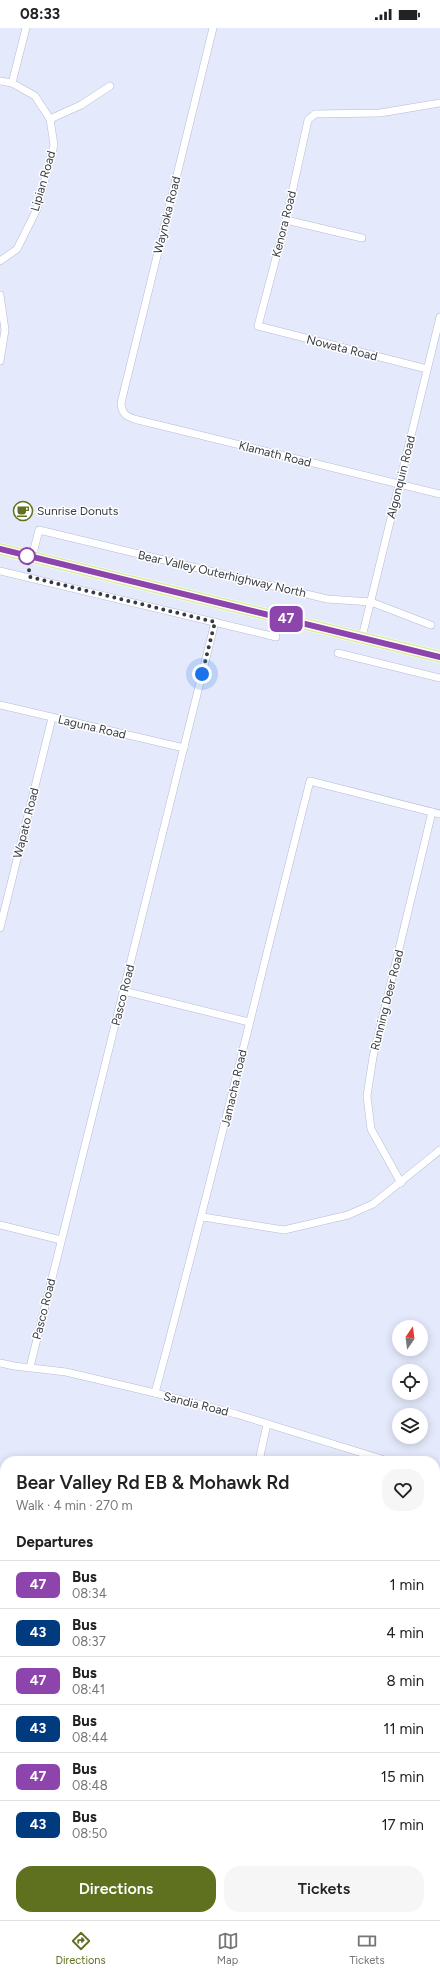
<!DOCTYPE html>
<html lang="en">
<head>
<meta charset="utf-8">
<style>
	:root { --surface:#fff; --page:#f6f6f6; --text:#222; --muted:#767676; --line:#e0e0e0; --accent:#5f711f }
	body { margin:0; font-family:Figtree,sans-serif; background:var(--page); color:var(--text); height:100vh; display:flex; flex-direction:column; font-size:15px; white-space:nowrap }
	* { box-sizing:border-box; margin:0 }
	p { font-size:13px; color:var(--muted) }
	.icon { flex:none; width:22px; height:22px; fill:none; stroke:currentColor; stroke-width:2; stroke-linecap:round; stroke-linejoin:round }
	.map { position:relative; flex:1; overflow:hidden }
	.sheet { position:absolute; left:0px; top:1428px; width:440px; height:464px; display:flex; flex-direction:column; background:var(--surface); border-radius:16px 16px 0 0; box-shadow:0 2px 10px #0003 }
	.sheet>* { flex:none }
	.badge { padding:0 8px; border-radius:6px; font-size:14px; line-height:26px }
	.needle { width:26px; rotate:14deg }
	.tools { position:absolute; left:392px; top:1292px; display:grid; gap:8px }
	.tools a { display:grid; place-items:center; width:36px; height:36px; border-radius:50%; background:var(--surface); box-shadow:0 2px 10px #0003; font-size:20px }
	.you { position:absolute; width:20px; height:20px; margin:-10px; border:3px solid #fff; border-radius:50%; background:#1a73e8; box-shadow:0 0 0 6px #1a73e833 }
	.map>.badge { position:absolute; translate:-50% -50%; box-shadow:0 0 0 2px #fff }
	h2 { padding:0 16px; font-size:15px; line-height:36px }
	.round { display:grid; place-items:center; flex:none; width:42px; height:42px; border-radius:16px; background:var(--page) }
	.summary { display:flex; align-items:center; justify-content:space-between; height:68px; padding:0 16px }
	h1 { font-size:19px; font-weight:600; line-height:30px }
	.button { display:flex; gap:8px; margin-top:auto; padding:8px 16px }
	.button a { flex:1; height:46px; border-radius:16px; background:var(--accent); color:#fff; font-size:16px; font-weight:600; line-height:46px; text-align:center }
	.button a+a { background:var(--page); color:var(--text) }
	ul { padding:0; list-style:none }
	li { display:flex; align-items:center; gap:12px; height:48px; padding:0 16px; border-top:1px solid var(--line) }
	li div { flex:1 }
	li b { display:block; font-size:15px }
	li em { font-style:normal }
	li .badge { min-width:44px; font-weight:700; text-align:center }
	.status { display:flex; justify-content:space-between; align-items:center; height:28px; padding:0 20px; background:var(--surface); direction:ltr }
	.status svg { height:11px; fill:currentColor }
	.menu { display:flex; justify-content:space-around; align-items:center; height:56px; border-top:1px solid var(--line); background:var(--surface); font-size:11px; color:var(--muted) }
	.menu a { display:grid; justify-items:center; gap:2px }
	.menu .active { color:var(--accent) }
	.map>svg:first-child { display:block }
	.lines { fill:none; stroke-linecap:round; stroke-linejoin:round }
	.minor-casing { stroke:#b6bcd3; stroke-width:8 }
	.primary-casing { stroke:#fff; stroke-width:13 }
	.minor { stroke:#fff; stroke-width:7 }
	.primary { stroke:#daed9e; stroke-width:12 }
	.line-casing { stroke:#fff; stroke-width:9 }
	.line { stroke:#8e44ad; stroke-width:6 }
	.walk { stroke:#393b44; stroke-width:4; stroke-dasharray:0 7.2 }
	.stop-dot { fill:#fff; stroke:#8e44ad; stroke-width:2 }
	.labels { text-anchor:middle; stroke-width:3; stroke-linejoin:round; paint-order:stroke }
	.street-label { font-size:12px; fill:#393b44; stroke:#fff }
	.poi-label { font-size:12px; fill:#393b44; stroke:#fff; text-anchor:start }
</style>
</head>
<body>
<div class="status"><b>08:33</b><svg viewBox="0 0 49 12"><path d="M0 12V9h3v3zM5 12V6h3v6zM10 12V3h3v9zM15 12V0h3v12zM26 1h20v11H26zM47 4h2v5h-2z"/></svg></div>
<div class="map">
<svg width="440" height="1892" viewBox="0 0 440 1892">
	<rect width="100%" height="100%" fill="#e4e9fc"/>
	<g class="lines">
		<!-- minor casing -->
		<g class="minor-casing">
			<g id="minor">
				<path d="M213 0 121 375C122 387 127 389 138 392L440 466"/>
				<polyline points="0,53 12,55 35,68 50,91 54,117 37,181 17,221 0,233"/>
				<polyline points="12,55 26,0"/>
				<polyline points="50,91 81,77 110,58"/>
				<polyline points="286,192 362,210"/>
				<polyline points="0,267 5,302 0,333"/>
				<polyline points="427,341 258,298 286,192 308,92 315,86 380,85 440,75"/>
				<polyline points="32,529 39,502 327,571 371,574 431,597"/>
				<polyline points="0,543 276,609"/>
				<polyline points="362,609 440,289"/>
				<polyline points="338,625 440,650"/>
				<polyline points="0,677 184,720"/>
				<polyline points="0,900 52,690"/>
				<polyline points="124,963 249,994"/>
				<polyline points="401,1155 371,1101 367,1068 373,1029 432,784"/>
				<polyline points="203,1189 284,1202 348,1187 373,1176 440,1122"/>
				<polyline points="0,1197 61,1212"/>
				<polyline points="0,1335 14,1338 66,1344 155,1365 236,1386 388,1433"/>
				<polyline points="30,1339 215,594"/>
				<path d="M155 1365C210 1162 258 957 310 753L440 786"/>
				<polyline points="259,1433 267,1396"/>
				<polyline points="435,1445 440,1446"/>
				<polyline points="435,1506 440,1507"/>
				<polyline points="435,1604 440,1605"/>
				<polyline points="435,1702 440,1704"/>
			</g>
		</g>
		<!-- primary casing -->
		<g class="primary-casing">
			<polyline id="primary" points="0,521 440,629"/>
		</g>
		<!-- minor -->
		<use href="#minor" class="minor"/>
		<!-- primary -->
		<use href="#primary" class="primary"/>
	</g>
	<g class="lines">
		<!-- line casing -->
		<g class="line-casing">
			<polyline id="line" points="0,521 440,629"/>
		</g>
		<!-- line -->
		<use href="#line" class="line"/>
		<!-- walk -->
		<polyline class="walk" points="27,528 30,549 215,594 202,646"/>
	</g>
	<!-- icons -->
	<defs>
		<g id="cafe-ring" transform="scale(1)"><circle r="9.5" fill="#fff" stroke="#5f711f" stroke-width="1.5"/><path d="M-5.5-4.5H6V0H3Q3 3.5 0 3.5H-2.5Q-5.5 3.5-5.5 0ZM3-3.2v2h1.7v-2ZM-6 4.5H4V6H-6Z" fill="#5f711f"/></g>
	</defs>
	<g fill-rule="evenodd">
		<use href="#cafe-ring" x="23" y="483"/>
	</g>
	<!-- markers -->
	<circle class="stop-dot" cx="27" cy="528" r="8"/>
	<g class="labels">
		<!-- street labels -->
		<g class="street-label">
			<text transform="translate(43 153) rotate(-74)" y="4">Lipian Road</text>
			<text transform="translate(167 187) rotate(-76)" y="4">Waynoka Road</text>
			<text transform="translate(284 196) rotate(-76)" y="4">Kenora Road</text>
			<text transform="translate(342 320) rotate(14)" y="4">Nowata Road</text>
			<text transform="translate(275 426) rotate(14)" y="4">Klamath Road</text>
			<text transform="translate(401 449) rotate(-76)" y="4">Algonquin Road</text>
			<text transform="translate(222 546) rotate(13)" y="4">Bear Valley Outerhighway North</text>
			<text transform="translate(92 699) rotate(13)" y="4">Laguna Road</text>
			<text transform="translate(26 795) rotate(-76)" y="4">Wapato Road</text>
			<text transform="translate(123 967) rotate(-76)" y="4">Pasco Road</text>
			<text transform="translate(387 972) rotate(-76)" y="4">Running Deer Road</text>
			<text transform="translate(234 1060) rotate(-77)" y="4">Jamacha Road</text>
			<text transform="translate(44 1281) rotate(-76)" y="4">Pasco Road</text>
			<text transform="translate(196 1376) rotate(14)" y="4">Sandia Road</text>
		</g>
		<!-- poi labels -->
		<g class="poi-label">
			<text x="37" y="487">Sunrise Donuts</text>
		</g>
	</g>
</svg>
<div class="tools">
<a><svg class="needle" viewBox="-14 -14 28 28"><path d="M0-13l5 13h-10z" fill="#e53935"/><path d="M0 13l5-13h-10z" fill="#767676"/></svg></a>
<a><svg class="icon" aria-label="locate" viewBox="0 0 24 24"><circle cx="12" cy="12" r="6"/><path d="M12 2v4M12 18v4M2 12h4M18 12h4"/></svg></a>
<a><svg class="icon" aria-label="layers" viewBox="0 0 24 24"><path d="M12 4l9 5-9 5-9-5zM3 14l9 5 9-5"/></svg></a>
</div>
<div class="you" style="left:202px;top:646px"></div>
<b class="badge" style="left:286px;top:591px;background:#8e44ad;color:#fff">47</b>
<section class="sheet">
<div class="summary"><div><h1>Bear Valley Rd EB &amp; Mohawk Rd</h1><p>Walk · 4 min · 270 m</p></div><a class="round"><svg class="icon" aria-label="heart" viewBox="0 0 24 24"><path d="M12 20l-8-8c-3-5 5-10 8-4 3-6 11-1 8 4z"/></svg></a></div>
<h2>Departures</h2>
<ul>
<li><span class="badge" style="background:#8e44ad;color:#fff">47</span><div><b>Bus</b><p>08:34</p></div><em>1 min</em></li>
<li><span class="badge" style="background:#003b80;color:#fff">43</span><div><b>Bus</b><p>08:37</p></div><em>4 min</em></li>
<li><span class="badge" style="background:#8e44ad;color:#fff">47</span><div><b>Bus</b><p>08:41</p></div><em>8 min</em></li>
<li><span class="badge" style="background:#003b80;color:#fff">43</span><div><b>Bus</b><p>08:44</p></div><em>11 min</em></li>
<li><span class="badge" style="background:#8e44ad;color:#fff">47</span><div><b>Bus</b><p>08:48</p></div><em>15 min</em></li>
<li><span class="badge" style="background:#003b80;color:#fff">43</span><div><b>Bus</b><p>08:50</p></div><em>17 min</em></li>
</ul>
<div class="button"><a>Directions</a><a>Tickets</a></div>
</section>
</div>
<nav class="menu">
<a class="active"><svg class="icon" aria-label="directions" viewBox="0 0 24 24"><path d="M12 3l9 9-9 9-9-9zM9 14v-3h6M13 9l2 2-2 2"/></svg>Directions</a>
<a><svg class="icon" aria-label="map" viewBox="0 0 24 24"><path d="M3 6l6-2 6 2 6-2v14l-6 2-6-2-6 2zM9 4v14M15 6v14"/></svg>Map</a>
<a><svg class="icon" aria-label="tickets" viewBox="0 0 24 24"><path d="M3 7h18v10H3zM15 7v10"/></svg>Tickets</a>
</nav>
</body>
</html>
